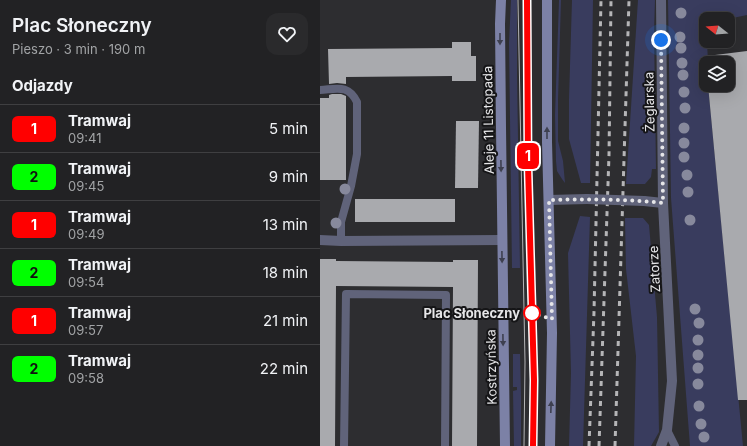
<!DOCTYPE html>
<html lang="pl">
<head>
<meta charset="utf-8">
<style>
	:root { --surface:#222224; --page:#2a2a2c; --text:#f1f3f6; --muted:#a2a4a6; --line:#3f3f41 }
	body { margin:0; font-family:Inter,sans-serif; background:var(--page); color:var(--text); height:100vh; display:flex; flex-direction:column; font-size:15px; white-space:nowrap }
	* { box-sizing:border-box; margin:0 }
	p { font-size:13px; color:var(--muted) }
	.icon { flex:none; width:22px; height:22px; fill:none; stroke:currentColor; stroke-width:2; stroke-linecap:round; stroke-linejoin:round }
	.map { position:relative; flex:1; overflow:hidden }
	.details { display:flex; flex-direction:column; background:var(--surface); width:320px }
	.details>* { flex:none }
	.badge { padding:0 8px; border-radius:6px; font-size:14px; line-height:26px }
	.needle { width:26px; rotate:287deg }
	.fabs { position:absolute; left:379px; top:12px; display:grid; gap:8px }
	.fabs a { display:grid; place-items:center; width:36px; height:36px; border-radius:8px; background:var(--surface); box-shadow:0 4px 16px #0002,0 0 0 1px var(--line); font-size:20px }
	.you { position:absolute; width:20px; height:20px; margin:-10px; border:3px solid #fff; border-radius:50%; background:#1a73e8; box-shadow:0 0 0 6px #1a73e833 }
	.map>.badge { position:absolute; translate:-50% -50%; box-shadow:0 0 0 2px #fff }
	h2 { padding:0 12px; font-size:15px; line-height:36px }
	.round { display:grid; place-items:center; flex:none; width:42px; height:42px; border-radius:12px; background:var(--page) }
	.summary { display:flex; align-items:center; justify-content:space-between; height:68px; padding:0 12px }
	h1 { font-size:19px; font-weight:600; line-height:30px }
	ul { padding:0; list-style:none }
	li { display:flex; align-items:center; gap:12px; height:48px; padding:0 12px; border-top:1px solid var(--line) }
	li div { flex:1 }
	li b { display:block; font-size:15px }
	li em { font-style:normal }
	li .badge { min-width:44px; font-weight:700; text-align:center }
	main { display:flex; flex:1; min-height:0 }
	.map>svg:first-child { display:block }
	.green { fill:#393c5e }
	.building { fill:#a9aaae }
	.lines { fill:none; stroke-linecap:round; stroke-linejoin:round }
	.lane { stroke:#60637a; stroke-width:8 }
	.street { stroke:#60637a; stroke-width:10 }
	.secondary { stroke:#7c81a6; stroke-width:10 }
	.tram { stroke:#b5b5b7; stroke-width:1 }
	.rail { stroke:#b5b5b7; stroke-width:3; stroke-dasharray:5 5; stroke-linecap:butt }
	.street-bridge { stroke:#60637a; stroke-width:10 }
	.tree { fill:#87899c }
	.oneway { fill:#3e4050 }
	.line-casing { stroke:#fff; stroke-width:9 }
	.line { stroke:#f00; stroke-width:6 }
	.walk { stroke:#e6e6e8; stroke-width:4; stroke-dasharray:0 7.2 }
	.stop-dot { fill:#fff; stroke:#f00; stroke-width:2 }
	.labels { text-anchor:middle; stroke-width:4; stroke-linejoin:round; paint-order:stroke }
	.street-label { font-size:13px; fill:#e6e6e8; stroke:#151517 }
	.stop-label { font-size:13px; font-weight:bold; fill:#e6e6e8; stroke:#151517; text-anchor:end }
</style>
</head>
<body>
<main>
<section class="details">
<div class="summary"><div><h1>Plac Słoneczny</h1><p>Pieszo · 3 min · 190 m</p></div><a class="round"><svg class="icon" aria-label="heart" viewBox="0 0 24 24"><path d="M12 20l-8-8c-3-5 5-10 8-4 3-6 11-1 8 4z"/></svg></a></div>
<h2>Odjazdy</h2>
<ul>
<li><span class="badge" style="background:#f00;color:#fff">1</span><div><b>Tramwaj</b><p>09:41</p></div><em>5 min</em></li>
<li><span class="badge" style="background:#0f0;color:#111">2</span><div><b>Tramwaj</b><p>09:45</p></div><em>9 min</em></li>
<li><span class="badge" style="background:#f00;color:#fff">1</span><div><b>Tramwaj</b><p>09:49</p></div><em>13 min</em></li>
<li><span class="badge" style="background:#0f0;color:#111">2</span><div><b>Tramwaj</b><p>09:54</p></div><em>18 min</em></li>
<li><span class="badge" style="background:#f00;color:#fff">1</span><div><b>Tramwaj</b><p>09:57</p></div><em>21 min</em></li>
<li><span class="badge" style="background:#0f0;color:#111">2</span><div><b>Tramwaj</b><p>09:58</p></div><em>22 min</em></li>
</ul>
</section>
<div class="map">
<svg width="427" height="446" viewBox="0 0 427 446">
	<rect width="100%" height="100%" fill="#2d2d30"/>
	<!-- green -->
	<g class="green">
		<polygon points="191,0 197,0 197,74 200,268 192,268 189,43"/>
		<polygon points="239,0 241,0 238,100 238,141 243,161 245,183 242,179 237,171 236,161 235,115"/>
		<polygon points="252,0 273,0 270,183 261,183 249,139 249,99"/>
		<polygon points="318,0 335,0 334,31 336,169 332,169 331,177 325,184 306,184"/>
		<polygon points="348,0 427,0 427,15 408,19 386,19 386,41 387,41 388,63 386,63 386,85 388,85 423,446 370,446 351,198"/>
		<polygon points="260,216 270,217 263,446 249,446 251,373 248,253"/>
		<polygon points="305,218 323,218 329,225 337,317 339,432 331,446 314,446 316,356 306,269"/>
		<polygon points="193,354 201,354 200,354 201,396 201,446 194,446 193,391 197,390 197,387 193,387"/>
	</g>
	<!-- building -->
	<g class="building">
		<polygon points="132,42 151,42 151,56 156,56 156,81 132,81 132,76 26,77 26,84 17,83 9,84 8,49 132,48"/>
		<polygon points="427,51 427,400 418,400 388,85 408,85 408,63 388,63 387,56"/>
		<polygon points="12,94 21,94 26,96 26,180 0,180 0,98 9,98 9,95"/>
		<polygon points="136,121 159,121 158,188 135,188"/>
		<rect x="35" y="199" width="100" height="23"/>
		<polygon points="0,259 16,259 16,261 133,262 133,260 158,260 157,446 132,446 133,287 16,286 15,446 0,446"/>
	</g>
	<g class="lines">
		<!-- lane -->
		<g class="lane">
			<path d="M0 90C17 89 28 84 37 102V154L31 186 21 222V241"/>
			<polyline points="347,430 355,446"/>
			<polyline points="24,446 26,294 126,295 125,446"/>
		</g>
		<!-- street -->
		<g class="street">
			<polyline points="229,200 267,199"/>
			<polyline points="324,201 343,203"/>
			<polyline points="0,240 21,241 182,240"/>
			<polyline points="341,446 347,430 352,381 343,203 341,0"/>
		</g>
		<!-- secondary -->
		<g class="secondary">
			<polyline points="181,0 180,24 181,127 185,446"/>
			<polyline points="227,0 227,142 232,333 230,446"/>
		</g>
		<!-- tram -->
		<g class="tram">
			<polyline points="198,0 205,362 204,446"/>
			<polyline points="207,0 209,165 213,354 213,446"/>
		</g>
		<!-- rail -->
		<g class="rail">
			<polyline points="269,446 274,312 281,0"/>
			<polyline points="279,446 289,155 291,0"/>
			<polyline points="295,446 309,0"/>
		</g>
		<!-- street-bridge -->
		<polyline class="street-bridge" points="267,199 324,201"/>
	</g>
	<!-- trees -->
	<g class="tree">
		<circle cx="361" cy="13" r="5.5"/>
		<circle cx="360" cy="37" r="5.5"/>
		<circle cx="361" cy="48" r="5.5"/>
		<circle cx="362" cy="63" r="5.5"/>
		<circle cx="363" cy="75" r="5.5"/>
		<circle cx="364" cy="92" r="5.5"/>
		<circle cx="365" cy="108" r="5.5"/>
		<circle cx="364" cy="128" r="5.5"/>
		<circle cx="364" cy="143" r="5.5"/>
		<circle cx="364" cy="157" r="5.5"/>
		<circle cx="367" cy="175" r="5.5"/>
		<circle cx="25" cy="189" r="5.5"/>
		<circle cx="368" cy="192" r="5.5"/>
		<circle cx="370" cy="220" r="5.5"/>
		<circle cx="16" cy="223" r="5.5"/>
		<circle cx="375" cy="309" r="5.5"/>
		<circle cx="379" cy="323" r="5.5"/>
		<circle cx="378" cy="340" r="5.5"/>
		<circle cx="378" cy="355" r="5.5"/>
		<circle cx="378" cy="368" r="5.5"/>
		<circle cx="378" cy="384" r="5.5"/>
		<circle cx="379" cy="406" r="5.5"/>
		<circle cx="381" cy="424" r="5.5"/>
		<circle cx="384" cy="437" r="5.5"/>
	</g>
	<!-- one-way arrows -->
	<defs><path id="oneway-solid" d="M-6-.8H1V-3.2L6.5 0L1 3.2V.8H-6Z"/></defs>
	<g class="oneway">
		<use href="#oneway-solid" transform="translate(180 39) rotate(90)"/>
		<use href="#oneway-solid" transform="translate(227 133) rotate(-90)"/>
		<use href="#oneway-solid" transform="translate(181 166) rotate(89)"/>
		<use href="#oneway-solid" transform="translate(182 257) rotate(89)"/>
		<use href="#oneway-solid" transform="translate(183 340) rotate(89)"/>
		<use href="#oneway-solid" transform="translate(231 407) rotate(-88)"/>
	</g>
	<g class="lines">
		<!-- line casing -->
		<g class="line-casing">
			<polyline id="line" points="207,0 208,165 214,380 213,446"/>
		</g>
		<!-- line -->
		<use href="#line" class="line"/>
		<!-- walk -->
		<path class="walk" d="M212 313 232 319 229 200C267 199 305 199 343 203L341 40"/>
	</g>
	<!-- markers -->
	<circle class="stop-dot" cx="212" cy="313" r="8"/>
	<g class="labels">
		<!-- street labels -->
		<g class="street-label">
			<text transform="translate(329 102) rotate(-91)" y="5">Żeglarska</text>
			<text transform="translate(168 120) rotate(-91)" y="5">Aleje 11 Listopada</text>
			<text transform="translate(334 269) rotate(-93)" y="5">Zatorze</text>
			<text transform="translate(171 367) rotate(-91)" y="5">Kostrzyńska</text>
		</g>
		<!-- stop labels -->
		<g class="stop-label">
			<text x="200" y="318">Plac Słoneczny</text>
		</g>
	</g>
</svg>
<div class="fabs">
<a><svg class="needle" viewBox="-14 -14 28 28"><path d="M0-13l5 13h-10z" fill="#e53935"/><path d="M0 13l5-13h-10z" fill="#a2a4a6"/></svg></a>
<a><svg class="icon" aria-label="layers" viewBox="0 0 24 24"><path d="M12 4l9 5-9 5-9-5zM3 14l9 5 9-5"/></svg></a>
</div>
<div class="you" style="left:341px;top:40px"></div>
<b class="badge" style="left:208px;top:156px;background:#f00;color:#fff">1</b>
</div>
</main>
</body>
</html>
